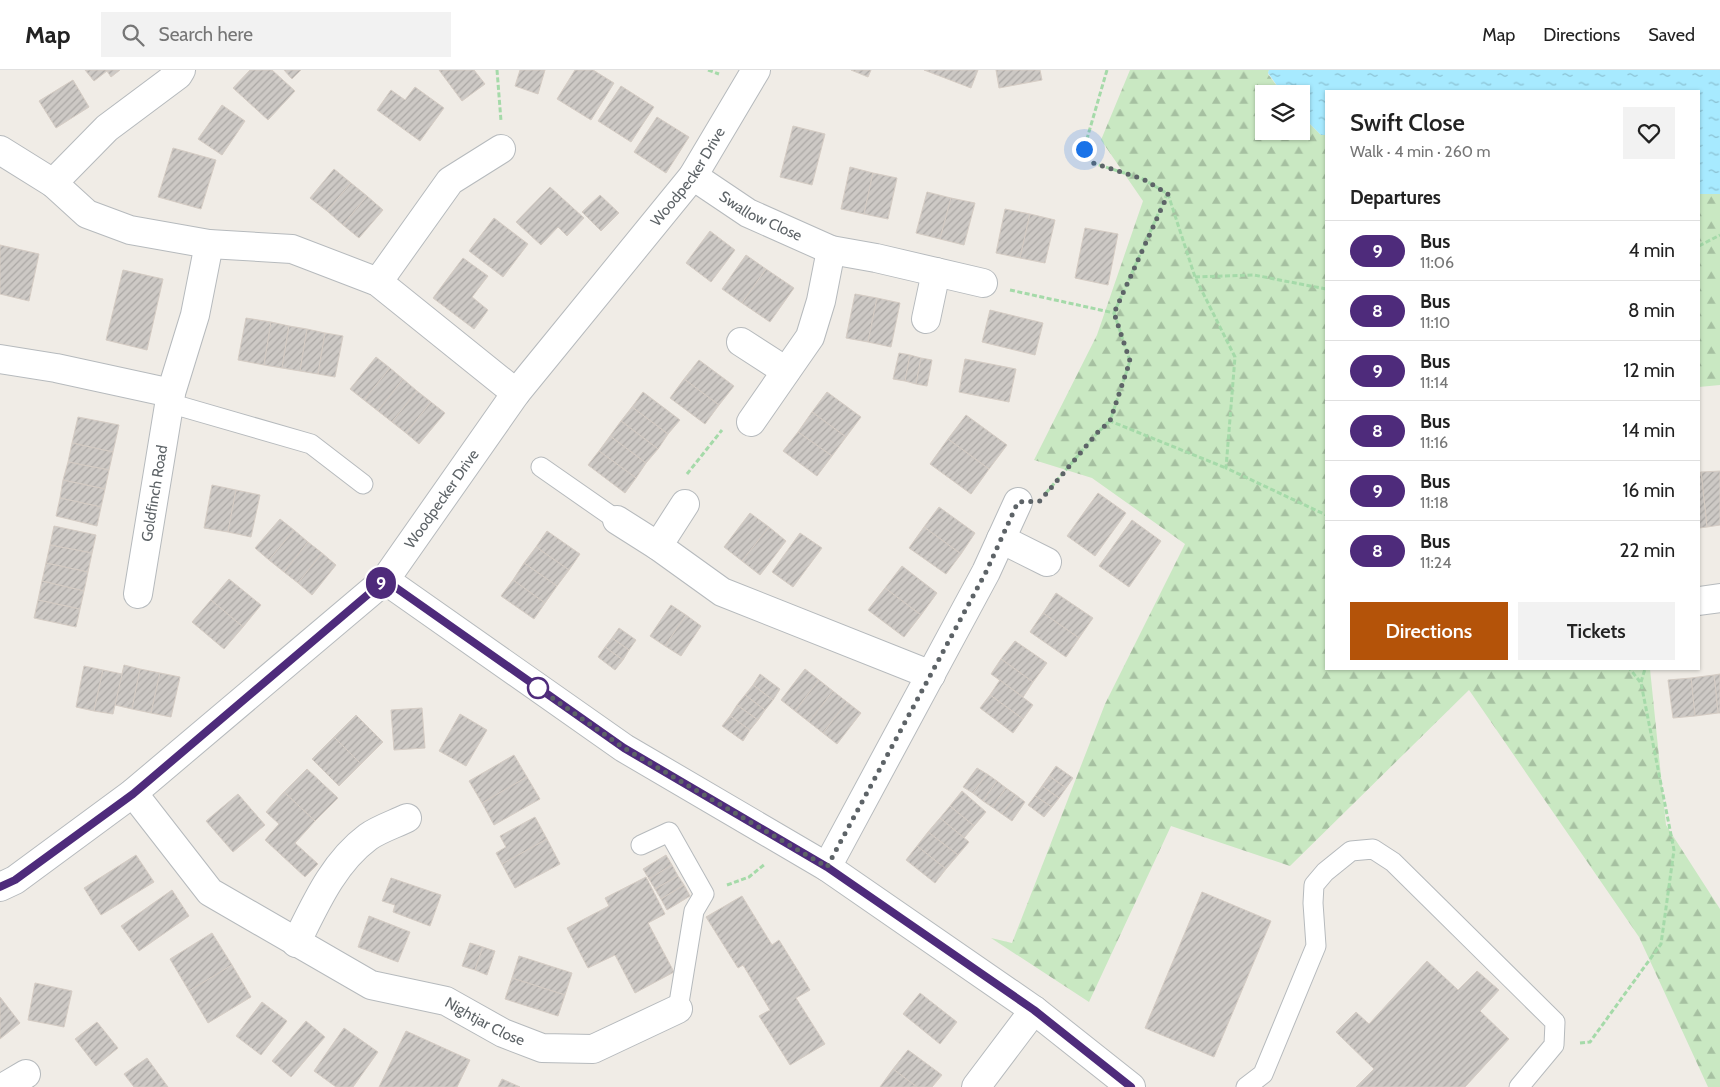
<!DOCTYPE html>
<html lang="en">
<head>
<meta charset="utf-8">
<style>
	:root { --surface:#fff; --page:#f2f2f2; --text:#222; --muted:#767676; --line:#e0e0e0; --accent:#b45309 }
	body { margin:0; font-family:Cabin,sans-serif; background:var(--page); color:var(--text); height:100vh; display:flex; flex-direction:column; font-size:19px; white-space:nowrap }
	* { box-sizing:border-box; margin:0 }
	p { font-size:16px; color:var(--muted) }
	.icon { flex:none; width:28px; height:28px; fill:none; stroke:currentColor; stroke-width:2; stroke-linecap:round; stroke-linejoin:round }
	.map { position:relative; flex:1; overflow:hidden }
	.sheet { position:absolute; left:1325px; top:20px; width:375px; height:580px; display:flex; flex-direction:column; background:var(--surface); border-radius:0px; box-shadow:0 1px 4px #0004 }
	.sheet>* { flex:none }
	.badge { padding:0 10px; border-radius:16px; font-size:18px; line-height:32px }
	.fabs { position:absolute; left:1255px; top:15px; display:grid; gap:10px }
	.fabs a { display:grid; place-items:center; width:55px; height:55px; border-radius:0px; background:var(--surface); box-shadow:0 1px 4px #0004; font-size:25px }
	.you { position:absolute; width:25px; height:25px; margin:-12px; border:4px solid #fff; border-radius:50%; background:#1a73e8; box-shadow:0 0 0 8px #1a73e833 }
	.map>.badge { position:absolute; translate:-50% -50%; box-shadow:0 0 0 2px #fff }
	h2 { padding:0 25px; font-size:19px; line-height:45px }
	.round { display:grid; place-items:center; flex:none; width:52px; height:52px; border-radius:0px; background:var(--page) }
	.head { display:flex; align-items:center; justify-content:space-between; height:85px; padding:0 25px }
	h1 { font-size:24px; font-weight:600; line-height:38px }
	.button { display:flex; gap:10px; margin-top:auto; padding:10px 25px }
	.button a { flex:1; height:58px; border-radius:0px; background:var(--accent); color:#fff; font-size:20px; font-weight:600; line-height:58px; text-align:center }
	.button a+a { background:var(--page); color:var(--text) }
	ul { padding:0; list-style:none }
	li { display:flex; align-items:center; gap:15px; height:60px; padding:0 25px; border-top:1px solid var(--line) }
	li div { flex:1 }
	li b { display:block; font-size:19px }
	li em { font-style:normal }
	li .badge { min-width:55px; font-weight:700; text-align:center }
	header { display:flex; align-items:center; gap:30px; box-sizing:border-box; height:70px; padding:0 25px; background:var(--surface); border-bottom:1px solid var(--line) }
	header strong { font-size:24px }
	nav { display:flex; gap:28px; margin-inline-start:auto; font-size:18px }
	.search { width:350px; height:45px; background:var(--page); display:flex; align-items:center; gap:12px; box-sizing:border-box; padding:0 18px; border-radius:0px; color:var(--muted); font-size:19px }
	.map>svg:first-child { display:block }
	.forest { fill:url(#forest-firs) }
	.water { fill:url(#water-ripples) }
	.building { fill:url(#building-hatch); stroke:#d5ccc4 }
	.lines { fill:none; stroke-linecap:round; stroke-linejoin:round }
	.service-casing { stroke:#b6babd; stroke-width:21 }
	.minor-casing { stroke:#b6babd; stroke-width:30 }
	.path { stroke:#a5daa9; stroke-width:3; stroke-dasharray:5 2.5; stroke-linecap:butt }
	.service { stroke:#fff; stroke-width:19 }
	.minor { stroke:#fff; stroke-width:28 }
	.line-casing { stroke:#fff; stroke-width:11 }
	.line { stroke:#4e2b7b; stroke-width:8 }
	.walk { stroke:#5d6367; stroke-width:5; stroke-dasharray:0 9 }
	.stop-dot { fill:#fff; stroke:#4e2b7b; stroke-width:2.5 }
	.labels { text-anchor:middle; stroke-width:5; stroke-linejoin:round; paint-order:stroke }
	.street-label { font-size:15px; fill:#5d6367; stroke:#fff }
</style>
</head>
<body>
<header>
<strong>Map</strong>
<div class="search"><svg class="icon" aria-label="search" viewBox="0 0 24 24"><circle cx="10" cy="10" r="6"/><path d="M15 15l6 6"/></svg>Search here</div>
<nav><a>Map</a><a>Directions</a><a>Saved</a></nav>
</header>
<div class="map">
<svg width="1720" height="1017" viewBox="0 0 1720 1017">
	<defs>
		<pattern id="forest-firs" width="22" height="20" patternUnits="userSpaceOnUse" patternTransform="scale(1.25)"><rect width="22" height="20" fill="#c9e8c2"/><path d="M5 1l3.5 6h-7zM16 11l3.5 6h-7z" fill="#a6c0a1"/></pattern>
		<pattern id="water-ripples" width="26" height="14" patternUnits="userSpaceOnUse" patternTransform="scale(1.25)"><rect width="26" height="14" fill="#a7eaff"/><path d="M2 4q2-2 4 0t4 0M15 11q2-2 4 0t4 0" fill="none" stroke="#8bc1d2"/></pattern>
		<pattern id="building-hatch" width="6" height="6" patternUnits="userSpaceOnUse" patternTransform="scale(1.25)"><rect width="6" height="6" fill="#cdc9c5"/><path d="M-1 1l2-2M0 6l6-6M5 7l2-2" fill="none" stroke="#aaa7a4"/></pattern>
	</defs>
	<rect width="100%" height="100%" fill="#f0ece6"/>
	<!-- forest -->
	<g class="forest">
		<polygon points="1130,0 1269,0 1268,4 1283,24 1264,24 1264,61 1301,61 1301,45 1321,65 1326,65 1326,599 1650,599 1666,755 1720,839 1720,1017 1708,1017 1639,867 1469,620 1290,796 1171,756 1089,932 991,868 1012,873 1105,634 1185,474 1092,408 1034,390 1097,265 1143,131 1101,70"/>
		<polygon points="1699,124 1720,124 1720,315 1699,317"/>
	</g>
	<!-- water -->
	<polygon class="water" points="1269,0 1720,0 1720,124 1699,124 1699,21 1326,21 1326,65 1321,65 1301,45 1301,24 1283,24 1268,3"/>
	<!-- building -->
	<g class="building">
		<polygon points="85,0 120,0 111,7 107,1 94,11"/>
		<polygon points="250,0 272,0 295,21 268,50 233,18"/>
		<polygon points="284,0 301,0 292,9"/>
		<polygon points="439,0 474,0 485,14 462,31"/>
		<polygon points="520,0 545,0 538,24 515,16"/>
		<polygon points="575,0 593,0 614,13 591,50 557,29"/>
		<polygon points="851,0 871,0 868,7"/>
		<polygon points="924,0 978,0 971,18"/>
		<polygon points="996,0 1040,0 1042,10 999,18"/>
		<polygon points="73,10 89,37 56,58 39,31"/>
		<polygon points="621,16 654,37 631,72 598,51"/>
		<polygon points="415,17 444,38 420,71 377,40 391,20 405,30"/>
		<polygon points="222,35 245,51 222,85 198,69"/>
		<polygon points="657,47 689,67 666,103 634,82"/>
		<polygon points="793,56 825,64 812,115 780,107"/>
		<polygon points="173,78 216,90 201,139 158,127"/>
		<polygon points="850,97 873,103 864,144 841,139"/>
		<polygon points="334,99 351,113 327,141 310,128"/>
		<polygon points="873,103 897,108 888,149 864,144"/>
		<polygon points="351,113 367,126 343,155 327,141"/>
		<polygon points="550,117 584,148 567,166 558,157 541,175 516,152"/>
		<polygon points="927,122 951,128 940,169 916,163"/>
		<polygon points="600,125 619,143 601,161 582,142"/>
		<polygon points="367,126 383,140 359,168 343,155"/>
		<polygon points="951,128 975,133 964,175 940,169"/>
		<polygon points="1005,139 1030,144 1020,188 996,183"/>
		<polygon points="1030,144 1055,150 1045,193 1020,188"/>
		<polygon points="494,148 528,174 503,207 469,181"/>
		<polygon points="1085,158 1118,164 1108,215 1075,208"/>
		<polygon points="710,161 735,180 711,212 686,193"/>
		<polygon points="0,175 39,184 29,231 0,224"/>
		<polygon points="746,185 766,199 742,233 722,219"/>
		<polygon points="463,188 488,206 472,227 488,240 474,259 433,228"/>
		<polygon points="766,199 794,218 770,252 742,233"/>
		<polygon points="123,200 163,209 147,280 106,270"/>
		<polygon points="855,224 877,228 868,272 846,268"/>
		<polygon points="877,228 900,233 891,277 868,272"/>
		<polygon points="990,240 1043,253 1035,285 982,272"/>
		<polygon points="246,248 271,252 264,295 238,290"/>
		<polygon points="271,252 289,256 282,298 264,295"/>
		<polygon points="289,256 307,259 300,301 282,298"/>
		<polygon points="307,259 325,263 318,304 300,301"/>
		<polygon points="325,263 343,266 335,307 318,304"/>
		<polygon points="899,283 910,285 905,311 893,309"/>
		<polygon points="910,285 921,288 916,314 905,311"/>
		<polygon points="376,287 390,298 364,330 350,319"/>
		<polygon points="921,288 932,290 927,316 916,314"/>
		<polygon points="965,289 1016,299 1009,332 959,322"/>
		<polygon points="699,290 734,316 719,335 684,309"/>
		<polygon points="390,298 403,309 378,341 364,330"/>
		<polygon points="403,309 417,321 392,352 378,341"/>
		<polygon points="684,309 719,335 705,354 670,328"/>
		<polygon points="417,321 431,332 406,363 392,352"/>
		<polygon points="643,322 680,350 668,364 632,337"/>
		<polygon points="827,322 861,347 846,367 812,342"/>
		<polygon points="431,332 445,343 419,374 406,363"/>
		<polygon points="632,337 668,364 658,379 621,351"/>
		<polygon points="812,342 846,367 832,386 798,362"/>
		<polygon points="966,345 1007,375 989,399 948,369"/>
		<polygon points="78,347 119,355 113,382 72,373"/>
		<polygon points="621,351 658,379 646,393 610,366"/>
		<polygon points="798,362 832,386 817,406 783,381"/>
		<polygon points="610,366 646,393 636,408 599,381"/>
		<polygon points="948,369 989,399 971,424 930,394"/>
		<polygon points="72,373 113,382 109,400 68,392"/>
		<polygon points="599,381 636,408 625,423 588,395"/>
		<polygon points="68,392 109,400 105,419 63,410"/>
		<polygon points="1720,401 1720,455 1707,457 1701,402"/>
		<polygon points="1701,402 1707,457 1699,458 1699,403"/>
		<polygon points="63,410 105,419 101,437 60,428"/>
		<polygon points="212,415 236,420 228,462 204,458"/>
		<polygon points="236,420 260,425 251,467 228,462"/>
		<polygon points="1098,423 1126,443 1095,486 1067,466"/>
		<polygon points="60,428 101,437 97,456 56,446"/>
		<polygon points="939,437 975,463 961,484 924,457"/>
		<polygon points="750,443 769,457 742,491 724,477"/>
		<polygon points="280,449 294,460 269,490 255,478"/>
		<polygon points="1132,450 1161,471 1129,517 1099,496"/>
		<polygon points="54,456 96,465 92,483 50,475"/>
		<polygon points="769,457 786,471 760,505 742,491"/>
		<polygon points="924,457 961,484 946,504 909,478"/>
		<polygon points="294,460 308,472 284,502 269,490"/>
		<polygon points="547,461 580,484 569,500 536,477"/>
		<polygon points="800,463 822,478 793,517 772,502"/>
		<polygon points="308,472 322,483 298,513 284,502"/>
		<polygon points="50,475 92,483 88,502 46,493"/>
		<polygon points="536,477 569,500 557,516 524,493"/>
		<polygon points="322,483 336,495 312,525 298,513"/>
		<polygon points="46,493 88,502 84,521 42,511"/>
		<polygon points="524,493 557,516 545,533 513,510"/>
		<polygon points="902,496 937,523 921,545 885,518"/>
		<polygon points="229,509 261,535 243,557 211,530"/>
		<polygon points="513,510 545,533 534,549 501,526"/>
		<polygon points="42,511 84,521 80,539 38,530"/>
		<polygon points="885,518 921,545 904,567 868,540"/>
		<polygon points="1056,523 1093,548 1079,568 1043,543"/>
		<polygon points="38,530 80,539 76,557 34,548"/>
		<polygon points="211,530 243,557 224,579 192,552"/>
		<polygon points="671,535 686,545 665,576 650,566"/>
		<polygon points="1043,543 1079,568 1066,587 1030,562"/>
		<polygon points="686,545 701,556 681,586 665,576"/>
		<polygon points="619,558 636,570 629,580 612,568"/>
		<polygon points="612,568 629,580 623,590 605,577"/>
		<polygon points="1015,571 1047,593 1033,612 1001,589"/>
		<polygon points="605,577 623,590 615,600 598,587"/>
		<polygon points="1001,589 1033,612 1023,627 991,604"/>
		<polygon points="124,595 140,599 132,639 115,635"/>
		<polygon points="84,596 103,600 94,641 76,637"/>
		<polygon points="140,599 160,603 151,643 132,639"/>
		<polygon points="805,599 819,610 795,641 781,630"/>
		<polygon points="103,600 122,604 113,644 94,641"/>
		<polygon points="160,603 180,607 171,647 151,643"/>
		<polygon points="760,604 780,619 773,630 753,615"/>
		<polygon points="1720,604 1720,643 1718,643 1714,605"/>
		<polygon points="1714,605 1718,643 1695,646 1691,608"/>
		<polygon points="1691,608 1695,646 1673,648 1668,610"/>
		<polygon points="819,610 833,621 809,652 795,641"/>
		<polygon points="1000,610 1033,635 1023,649 990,625"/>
		<polygon points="753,615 773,630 765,640 745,625"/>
		<polygon points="833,621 847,632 823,663 809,652"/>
		<polygon points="745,625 765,640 758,650 737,635"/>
		<polygon points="990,625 1023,649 1013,663 980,638"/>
		<polygon points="847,632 861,643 837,674 823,663"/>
		<polygon points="737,635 758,650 750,660 730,646"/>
		<polygon points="422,638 425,678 394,680 391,640"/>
		<polygon points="460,644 487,660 466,696 439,681"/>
		<polygon points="356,645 383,672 361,694 334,667"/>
		<polygon points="730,646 750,660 743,671 722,656"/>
		<polygon points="334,667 361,694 339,716 312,689"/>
		<polygon points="514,685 527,707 482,733 469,711"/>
		<polygon points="1056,696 1073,708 1066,718 1049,706"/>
		<polygon points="977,698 987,704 973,723 963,717"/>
		<polygon points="307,699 338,728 315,751 284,722"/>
		<polygon points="987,704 997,711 983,731 973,723"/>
		<polygon points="1049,706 1066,718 1059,728 1042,716"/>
		<polygon points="527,707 540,729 494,755 482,733"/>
		<polygon points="997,711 1006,718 992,737 983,731"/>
		<polygon points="1042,716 1059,728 1052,737 1035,726"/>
		<polygon points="1006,718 1016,725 1002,744 992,737"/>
		<polygon points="962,721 986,742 974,756 950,736"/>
		<polygon points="284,722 315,751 295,773 318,794 305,807 265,770 279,754 266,742"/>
		<polygon points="238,724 265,755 233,782 206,751"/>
		<polygon points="1016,725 1025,732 1012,751 1002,744"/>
		<polygon points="1035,726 1052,737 1044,747 1028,735"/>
		<polygon points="950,736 974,756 964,768 940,748"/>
		<polygon points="535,747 547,769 502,794 496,783 506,777 500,766"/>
		<polygon points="940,748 969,772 958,785 928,762"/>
		<polygon points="928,762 958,785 946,799 917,776"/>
		<polygon points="547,769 560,794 515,818 502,794"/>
		<polygon points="917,776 946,799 935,813 906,790"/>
		<polygon points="136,785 154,812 101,845 84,818"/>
		<polygon points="666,785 672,795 649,809 643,799"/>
		<polygon points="672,795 678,806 655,819 649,809"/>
		<polygon points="678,806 684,815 661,829 655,819"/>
		<polygon points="646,807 665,844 648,853 674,902 635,923 615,885 588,898 567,858 609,836 605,828"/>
		<polygon points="391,808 441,825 430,856 393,842 395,835 382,831"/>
		<polygon points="684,815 690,826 667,840 661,829"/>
		<polygon points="172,820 189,846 139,881 121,856"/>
		<polygon points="1202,822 1271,851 1214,987 1145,958"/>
		<polygon points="742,826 772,875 779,870 810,920 796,928 825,974 790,995 759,946 770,940 743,895 738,898 706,847"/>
		<polygon points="369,846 410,862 398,892 358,877"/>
		<polygon points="212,863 232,895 189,921 170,889"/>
		<polygon points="470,873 483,877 475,900 462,896"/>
		<polygon points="483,877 495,881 487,905 475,900"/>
		<polygon points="519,886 572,903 565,925 512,908"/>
		<polygon points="1427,891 1458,920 1477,901 1499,920 1480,941 1509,969 1465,1017 1356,1017 1374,999 1336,962 1356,942 1369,954"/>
		<polygon points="232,895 251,927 208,953 189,921"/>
		<polygon points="512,908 565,925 558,946 505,929"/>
		<polygon points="35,913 72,921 64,957 28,950"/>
		<polygon points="920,923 957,952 940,974 903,944"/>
		<polygon points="0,927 20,953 0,969"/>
		<polygon points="262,932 287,951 261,985 236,966"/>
		<polygon points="306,951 325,967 291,1007 272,991"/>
		<polygon points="97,952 118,978 96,996 75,969"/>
		<polygon points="344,958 378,982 353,1017 336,1017 314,1001"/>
		<polygon points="406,961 470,990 457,1017 379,1017"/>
		<polygon points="908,980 942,1005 932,1017 917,1017 893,999"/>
		<polygon points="147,988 168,1017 134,1017 124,1004"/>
		<polygon points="893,999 917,1017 880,1017"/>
		<polygon points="502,1009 520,1017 498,1017"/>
	</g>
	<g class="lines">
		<!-- service casing -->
		<g class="service-casing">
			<g id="service">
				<polyline points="169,333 311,374 363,414"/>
				<polyline points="541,397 617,450"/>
				<polyline points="641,775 669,762 704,824 694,841 678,939"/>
				<polyline points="1246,1017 1263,1004 1316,876 1313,833 1314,815 1325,802 1351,781 1373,779 1393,792 1555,952 1554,975 1519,1017"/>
			</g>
		</g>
		<!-- minor casing -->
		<g class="minor-casing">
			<g id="minor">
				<polyline points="0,80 53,113 87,144 130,160 209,174 292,179 378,212 516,323"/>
				<path id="s1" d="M693 106 748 143 831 180 876 188 983 213"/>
				<polyline points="53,113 107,58 178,5 181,0"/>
				<polyline points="378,212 450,111 501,79"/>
				<polyline points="926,249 936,202"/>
				<polyline points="741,272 786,301"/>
				<polyline points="0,289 56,298 171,323"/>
				<polyline points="751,352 810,267 821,231 831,180"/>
				<polyline points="617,450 658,476 722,522 931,605"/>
				<polyline points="1001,469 1047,492"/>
				<polyline points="658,476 685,434"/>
				<polyline points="385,510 624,678 827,797 1034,940 1131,1017"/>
				<path id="s2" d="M138 524 171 323 195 245 209 174"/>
				<polyline points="1699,531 1720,528"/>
				<path id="s3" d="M133 723 210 822 371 915 446 931 503 963 542 978 593 979 678 939"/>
				<polyline points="827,797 986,502 1018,432"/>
				<path id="s4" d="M0 817 15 810 133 723 385 510 516 323 693 106 756 0"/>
				<path d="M296 873C315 835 333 793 368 767 379 759 395 754 407 748"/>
				<polyline points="4,1017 26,1004"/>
				<polyline points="976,1017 1034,940"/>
			</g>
		</g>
		<!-- path -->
		<g class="path">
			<polyline points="497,0 501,51"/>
			<polyline points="708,0 719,4"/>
			<polyline points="1107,0 1084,79 1093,93 1143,109 1168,124 1195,207 1235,287 1226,398 1326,445"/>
			<polyline points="1699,176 1720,165"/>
			<polyline points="1195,207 1254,205 1326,219"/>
			<polyline points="1010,220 1114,243 1167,124"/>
			<polyline points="1114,243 1130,291 1110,351 1226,398"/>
			<polyline points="687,404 722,360"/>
			<polyline points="1046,423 1098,362 1110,351"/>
			<polyline points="1641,612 1645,599"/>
			<polyline points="727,815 749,807 765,794"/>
			<polyline points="1580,973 1590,972 1661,874 1674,780 1641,613 1630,599"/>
		</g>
		<!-- service -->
		<use href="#service" class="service"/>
		<!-- minor -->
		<use href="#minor" class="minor"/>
	</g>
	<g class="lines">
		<!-- line casing -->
		<g class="line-casing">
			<polyline id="line" points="0,817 15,810 133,724 385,510 624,678 827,797 1034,940 1131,1017"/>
		</g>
		<!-- line -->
		<use href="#line" class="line"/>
		<!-- walk -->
		<polyline class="walk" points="538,618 624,678 827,797 986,502 1018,432 1040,431 1098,362 1110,351 1130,291 1114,243 1168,124 1143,109 1093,93 1084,79"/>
	</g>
	<!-- markers -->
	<circle class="stop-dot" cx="538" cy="618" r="10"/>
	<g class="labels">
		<!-- street labels -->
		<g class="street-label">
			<text dy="5" stroke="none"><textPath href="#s4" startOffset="998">Woodpecker Drive</textPath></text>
			<text dy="5" stroke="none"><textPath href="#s1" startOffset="79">Swallow Close</textPath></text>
			<text dy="5" stroke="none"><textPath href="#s2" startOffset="102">Goldfinch Road</textPath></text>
			<text dy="5" stroke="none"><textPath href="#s4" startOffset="592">Woodpecker Drive</textPath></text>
			<text dy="5" stroke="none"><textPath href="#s3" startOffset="432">Nightjar Close</textPath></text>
		</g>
	</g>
</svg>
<div class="fabs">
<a><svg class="icon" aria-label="layers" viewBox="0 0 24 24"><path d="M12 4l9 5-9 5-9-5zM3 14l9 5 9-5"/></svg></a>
</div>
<div class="you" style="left:1084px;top:79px"></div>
<b class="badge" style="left:381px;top:513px;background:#4e2b7b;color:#fff">9</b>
<section class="sheet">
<div class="head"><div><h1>Swift Close</h1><p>Walk · 4 min · 260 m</p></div><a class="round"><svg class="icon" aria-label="heart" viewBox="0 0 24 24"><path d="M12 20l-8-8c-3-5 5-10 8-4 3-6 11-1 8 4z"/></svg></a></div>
<h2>Departures</h2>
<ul>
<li><span class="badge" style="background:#4e2b7b;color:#fff">9</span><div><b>Bus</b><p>11:06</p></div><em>4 min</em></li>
<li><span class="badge" style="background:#4e2b7b;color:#fff">8</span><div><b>Bus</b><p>11:10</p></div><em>8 min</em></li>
<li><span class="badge" style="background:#4e2b7b;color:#fff">9</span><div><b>Bus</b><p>11:14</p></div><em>12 min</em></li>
<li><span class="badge" style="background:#4e2b7b;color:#fff">8</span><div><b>Bus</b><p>11:16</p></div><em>14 min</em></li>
<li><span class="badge" style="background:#4e2b7b;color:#fff">9</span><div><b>Bus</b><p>11:18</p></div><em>16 min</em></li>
<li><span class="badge" style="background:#4e2b7b;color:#fff">8</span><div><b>Bus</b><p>11:24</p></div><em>22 min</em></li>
</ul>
<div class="button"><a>Directions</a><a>Tickets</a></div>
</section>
</div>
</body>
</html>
